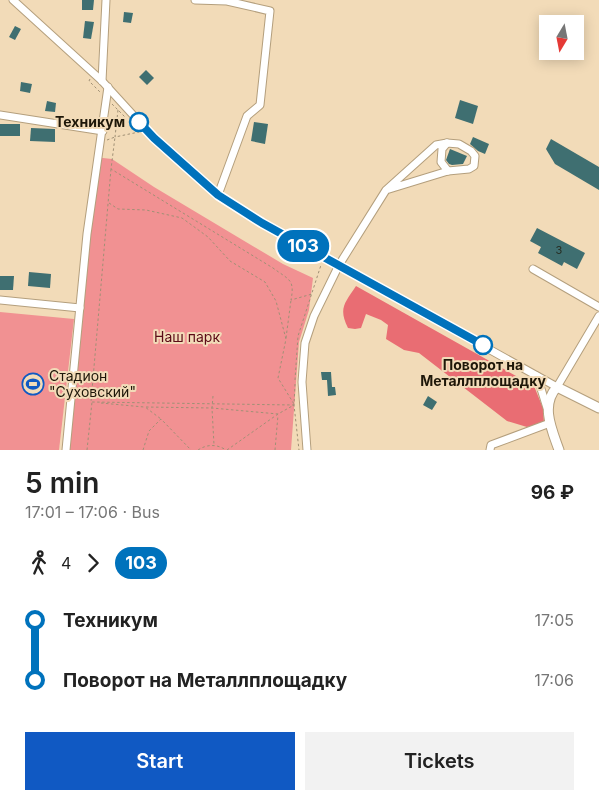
<!DOCTYPE html>
<html lang="en">
<head>
<meta charset="utf-8">
<style>
	:root { --surface:#fff; --page:#f2f2f2; --text:#222; --muted:#767676; --accent:#1059c3 }
	body { margin:0; font-family:Inter,sans-serif; background:var(--page); color:var(--text); height:100vh; display:flex; flex-direction:column; font-size:19px; white-space:nowrap }
	* { box-sizing:border-box; margin:0 }
	p { font-size:16px; color:var(--muted) }
	.icon { flex:none; width:28px; height:28px; fill:none; stroke:currentColor; stroke-width:2; stroke-linecap:round; stroke-linejoin:round }
	.map { position:relative; height:450px; overflow:hidden }
	.panel { display:flex; flex-direction:column; background:var(--surface); flex:1 }
	.panel>* { flex:none }
	.badge { padding:0 10px; border-radius:16px; font-size:18px; line-height:32px }
	.needle { width:32px; rotate:190deg }
	.buttons { position:absolute; left:539px; top:15px; display:grid; gap:10px }
	.buttons a { display:grid; place-items:center; width:45px; height:45px; border-radius:0px; background:var(--surface); box-shadow:0 2px 12px #0003; font-size:25px }
	.map>.badge { position:absolute; translate:-50% -50%; box-shadow:0 0 0 2px #fff }
	.legs { display:flex; align-items:center; gap:8px; height:55px; padding:0 25px; font-size:16px }
	.legs p { margin-inline-start:auto }
	.head { display:flex; align-items:center; justify-content:space-between; height:85px; padding:0 25px }
	h1 { font-size:28px; font-weight:600; line-height:38px }
	.primary-button { display:flex; gap:10px; margin-top:auto; padding:10px 25px }
	.primary-button a { flex:1; height:58px; border-radius:0px; background:var(--accent); color:#fff; font-size:20px; font-weight:600; line-height:58px; text-align:center }
	.primary-button a+a { background:var(--page); color:var(--text) }
	ul { padding:0 25px; list-style:none }
	li { display:flex; align-items:center; gap:18px; height:60px; font-size:19px }
	li i { display:grid; place-items:center; width:8px; height:100%; margin:0 6px; background:currentColor }
	li i::after { content:''; width:12px; height:12px; margin:-6px; border:4px solid; border-radius:50%; background:var(--surface) }
	li p { margin-inline-start:auto }
	li:first-child i { background:linear-gradient(#0000 50%,currentColor 0) }
	li:last-child i { background:linear-gradient(currentColor 50%,#0000 0) }
	.map>svg:first-child { display:block }
	.green { fill:#f19192 }
	.forest { fill:#e96d73 }
	.building { fill:#3f6f71 }
	.lines { fill:none; stroke-linecap:round; stroke-linejoin:round }
	.minor-casing { stroke:#b49f7d; stroke-width:9 }
	.major-casing { stroke:#b49f7d; stroke-width:11 }
	.path { stroke:#a09075; stroke-width:1; stroke-dasharray:2.5 2.5; stroke-linecap:butt }
	.minor { stroke:#fff; stroke-width:7 }
	.major { stroke:#fff; stroke-width:9 }
	.line-1-casing { stroke:#fff; stroke-width:11 }
	.line-1 { stroke:#0072bc; stroke-width:8 }
	.stop-1-dot { fill:#fff; stroke:#0072bc; stroke-width:2.5 }
	.labels { text-anchor:middle; stroke-width:4; stroke-linejoin:round; paint-order:stroke }
	.number-label { font-size:11px; fill:#262d23 }
	.stop-label { font-size:14px; font-weight:bold; fill:#1e1709; stroke:#f2dbb8; text-anchor:end }
	.park-label { font-size:14px; fill:#5b0b17; stroke:#f2dbb8 }
	.poi-label { font-size:14px; fill:#1e1709; stroke:#f2dbb8; text-anchor:start }
</style>
</head>
<body>
<div class="map">
<svg width="599" height="450" viewBox="0 0 599 450">
	<rect width="100%" height="100%" fill="#f2dbb8"/>
	<!-- green -->
	<g class="green">
		<polygon points="94,157 112,159 154,187 283,264 313,278 309,310 299,342 291,450 63,450 78,296"/>
		<polygon points="0,312 74,319 59,450 0,450"/>
	</g>
	<!-- forest -->
	<path class="forest" d="M356 286 534 386 543 408 544 423 527 427 507 421 419 353 404 350 386 339 388 325 381 320 366 314 361 328 355 329 348 328C338 308 345 303 356 286Z"/>
	<!-- building -->
	<g class="building">
		<polygon points="82,0 94,0 93,10 82,10"/>
		<polygon points="124,12 133,13 131,23 123,22"/>
		<polygon points="85,21 94,22 91,39 83,38"/>
		<polygon points="15,26 21,29 15,40 9,37"/>
		<polygon points="146,70 154,78 147,85 139,77"/>
		<polygon points="21,82 32,84 30,93 20,91"/>
		<polygon points="460,100 478,106 473,124 455,118"/>
		<polygon points="47,101 56,103 55,112 45,111"/>
		<polygon points="254,122 268,124 265,144 251,141"/>
		<rect x="0" y="124" width="20" height="12"/>
		<polygon points="31,128 55,129 55,142 30,141"/>
		<polygon points="473,137 489,144 485,154 478,151 470,144"/>
		<polygon points="551,139 599,167 599,190 555,164 546,149"/>
		<polygon points="450,149 467,156 463,164 452,165 449,164 446,160"/>
		<polygon points="537,228 585,253 577,269 564,262 562,266 538,253 541,247 530,241"/>
		<polygon points="29,272 51,274 50,288 28,286"/>
		<polygon points="0,276 14,276 13,290 0,290"/>
		<polygon points="321,372 331,372 332,387 335,387 336,395 328,396 327,380 322,380"/>
		<polygon points="428,396 437,402 432,410 423,405"/>
	</g>
	<g class="lines">
		<!-- minor casing -->
		<g class="minor-casing">
			<g id="minor">
				<polyline points="13,0 102,81 154,138 218,195 262,223 557,387 599,316"/>
				<polyline points="195,0 227,1 270,11 260,105 247,116 218,195"/>
				<polyline points="102,81 106,0"/>
				<polyline points="0,115 103,131"/>
				<polyline points="447,143 442,149 441,162 448,171"/>
				<polyline points="533,269 599,307"/>
				<polyline points="0,300 80,308"/>
				<polyline points="537,376 547,408"/>
				<polyline points="66,450 87,234 108,87"/>
				<polyline points="307,450 302,382 305,343 314,316 339,265 386,190 436,145 447,143 459,144 471,151 475,156 474,166 469,169 448,171 386,190"/>
				<polyline points="490,450 491,445 550,423"/>
			</g>
		</g>
		<!-- major casing -->
		<g class="major-casing">
			<path id="major" d="M559 450C552 430 540 405 557 387L599 408"/>
		</g>
		<!-- path -->
		<g class="path">
			<polyline points="90,79 89,81 100,92"/>
			<polyline points="112,104 125,117"/>
			<polyline points="118,110 115,137 139,132"/>
			<path d="M107 140 115 137 111 169 273 268C289 280 295 279 291 300L312 294"/>
			<polyline points="111,169 91,402 294,405 278,414 212,408 145,407 161,419"/>
			<polyline points="109,203 118,209 146,210 182,218 208,237 230,261 265,282 276,301 286,339 278,378 294,404"/>
			<polyline points="286,338 291,300"/>
			<polyline points="295,380 298,336 321,265"/>
			<polyline points="295,384 294,405 299,450"/>
			<polyline points="213,396 212,408 214,445"/>
			<polyline points="101,403 144,407"/>
			<polyline points="87,450 92,402"/>
			<polyline points="143,450 149,431 161,419 191,450"/>
			<path d="M198 450C207 444 217 444 226 450"/>
			<polyline points="227,450 278,414"/>
			<polyline points="275,450 278,415"/>
		</g>
		<!-- minor -->
		<use href="#minor" class="minor"/>
		<!-- major -->
		<use href="#major" class="major"/>
	</g>
	<g class="lines">
		<!-- line-1 casing -->
		<g class="line-1-casing">
			<polyline id="line-1" points="139,122 154,138 218,195 262,223 483,345"/>
		</g>
		<!-- line-1 -->
		<use href="#line-1" class="line-1"/>
	</g>
	<!-- icons -->
	<defs>
		<g id="stadium-ring" transform="scale(1.125)"><circle r="9.5" fill="#f2dbb8" stroke="#1059c3" stroke-width="1.5"/><path d="M0-5a6.5 5 0 1 0 0 10a6.5 5 0 1 0 0-10ZM-3.5-1.8h7v3.6h-7Z" fill="#1059c3"/></g>
	</defs>
	<g fill-rule="evenodd">
		<use href="#stadium-ring" x="33" y="384"/>
	</g>
	<!-- markers -->
	<g class="stop-1-dot">
		<circle cx="139" cy="122" r="9"/>
		<circle cx="483" cy="345" r="9"/>
	</g>
	<g class="labels">
		<!-- number labels -->
		<g class="number-label">
			<text x="559" y="254">3</text>
		</g>
		<!-- stop labels -->
		<g class="stop-label">
			<text x="125" y="127">Техникум</text>
			<text x="483" y="370" text-anchor="middle">Поворот на<tspan x="483" dy="16">Металлплощадку</tspan></text>
		</g>
		<!-- park labels -->
		<g class="park-label">
			<text x="187" y="342">Наш парк</text>
		</g>
		<!-- poi labels -->
		<g class="poi-label">
			<text x="49" y="381">Стадион<tspan x="49" dy="16">"Суховский"</tspan></text>
		</g>
	</g>
</svg>
<div class="buttons">
<a><svg class="needle" viewBox="-14 -14 28 28"><path d="M0-13l5 13h-10z" fill="#e53935"/><path d="M0 13l5-13h-10z" fill="#767676"/></svg></a>
</div>
<b class="badge" style="left:303px;top:246px;background:#0072bc;color:#fff">103</b>
</div>
<section class="panel">
<div class="head"><div><h1>5 min</h1><p>17:01 – 17:06 · Bus</p></div><b>96 ₽</b></div>
<div class="legs"><svg class="icon" aria-label="walk" viewBox="0 0 24 24"><circle cx="13" cy="4" r="2"/><path d="M13 8l-2 6 4 7M11 14l-3 7M7 12l3-4h3l4 4"/></svg>4<svg class="icon" aria-label="forward" viewBox="0 0 24 24"><path d="M9 5l7 7-7 7"/></svg><b class="badge" style="background:#0072bc;color:#fff">103</b></div>
<ul>
<li><i style="color:#0072bc"></i><b>Техникум</b><p>17:05</p></li>
<li><i style="color:#0072bc"></i><b>Поворот на Металлплощадку</b><p>17:06</p></li>
</ul>
<div class="primary-button"><a>Start</a><a>Tickets</a></div>
</section>
</body>
</html>
